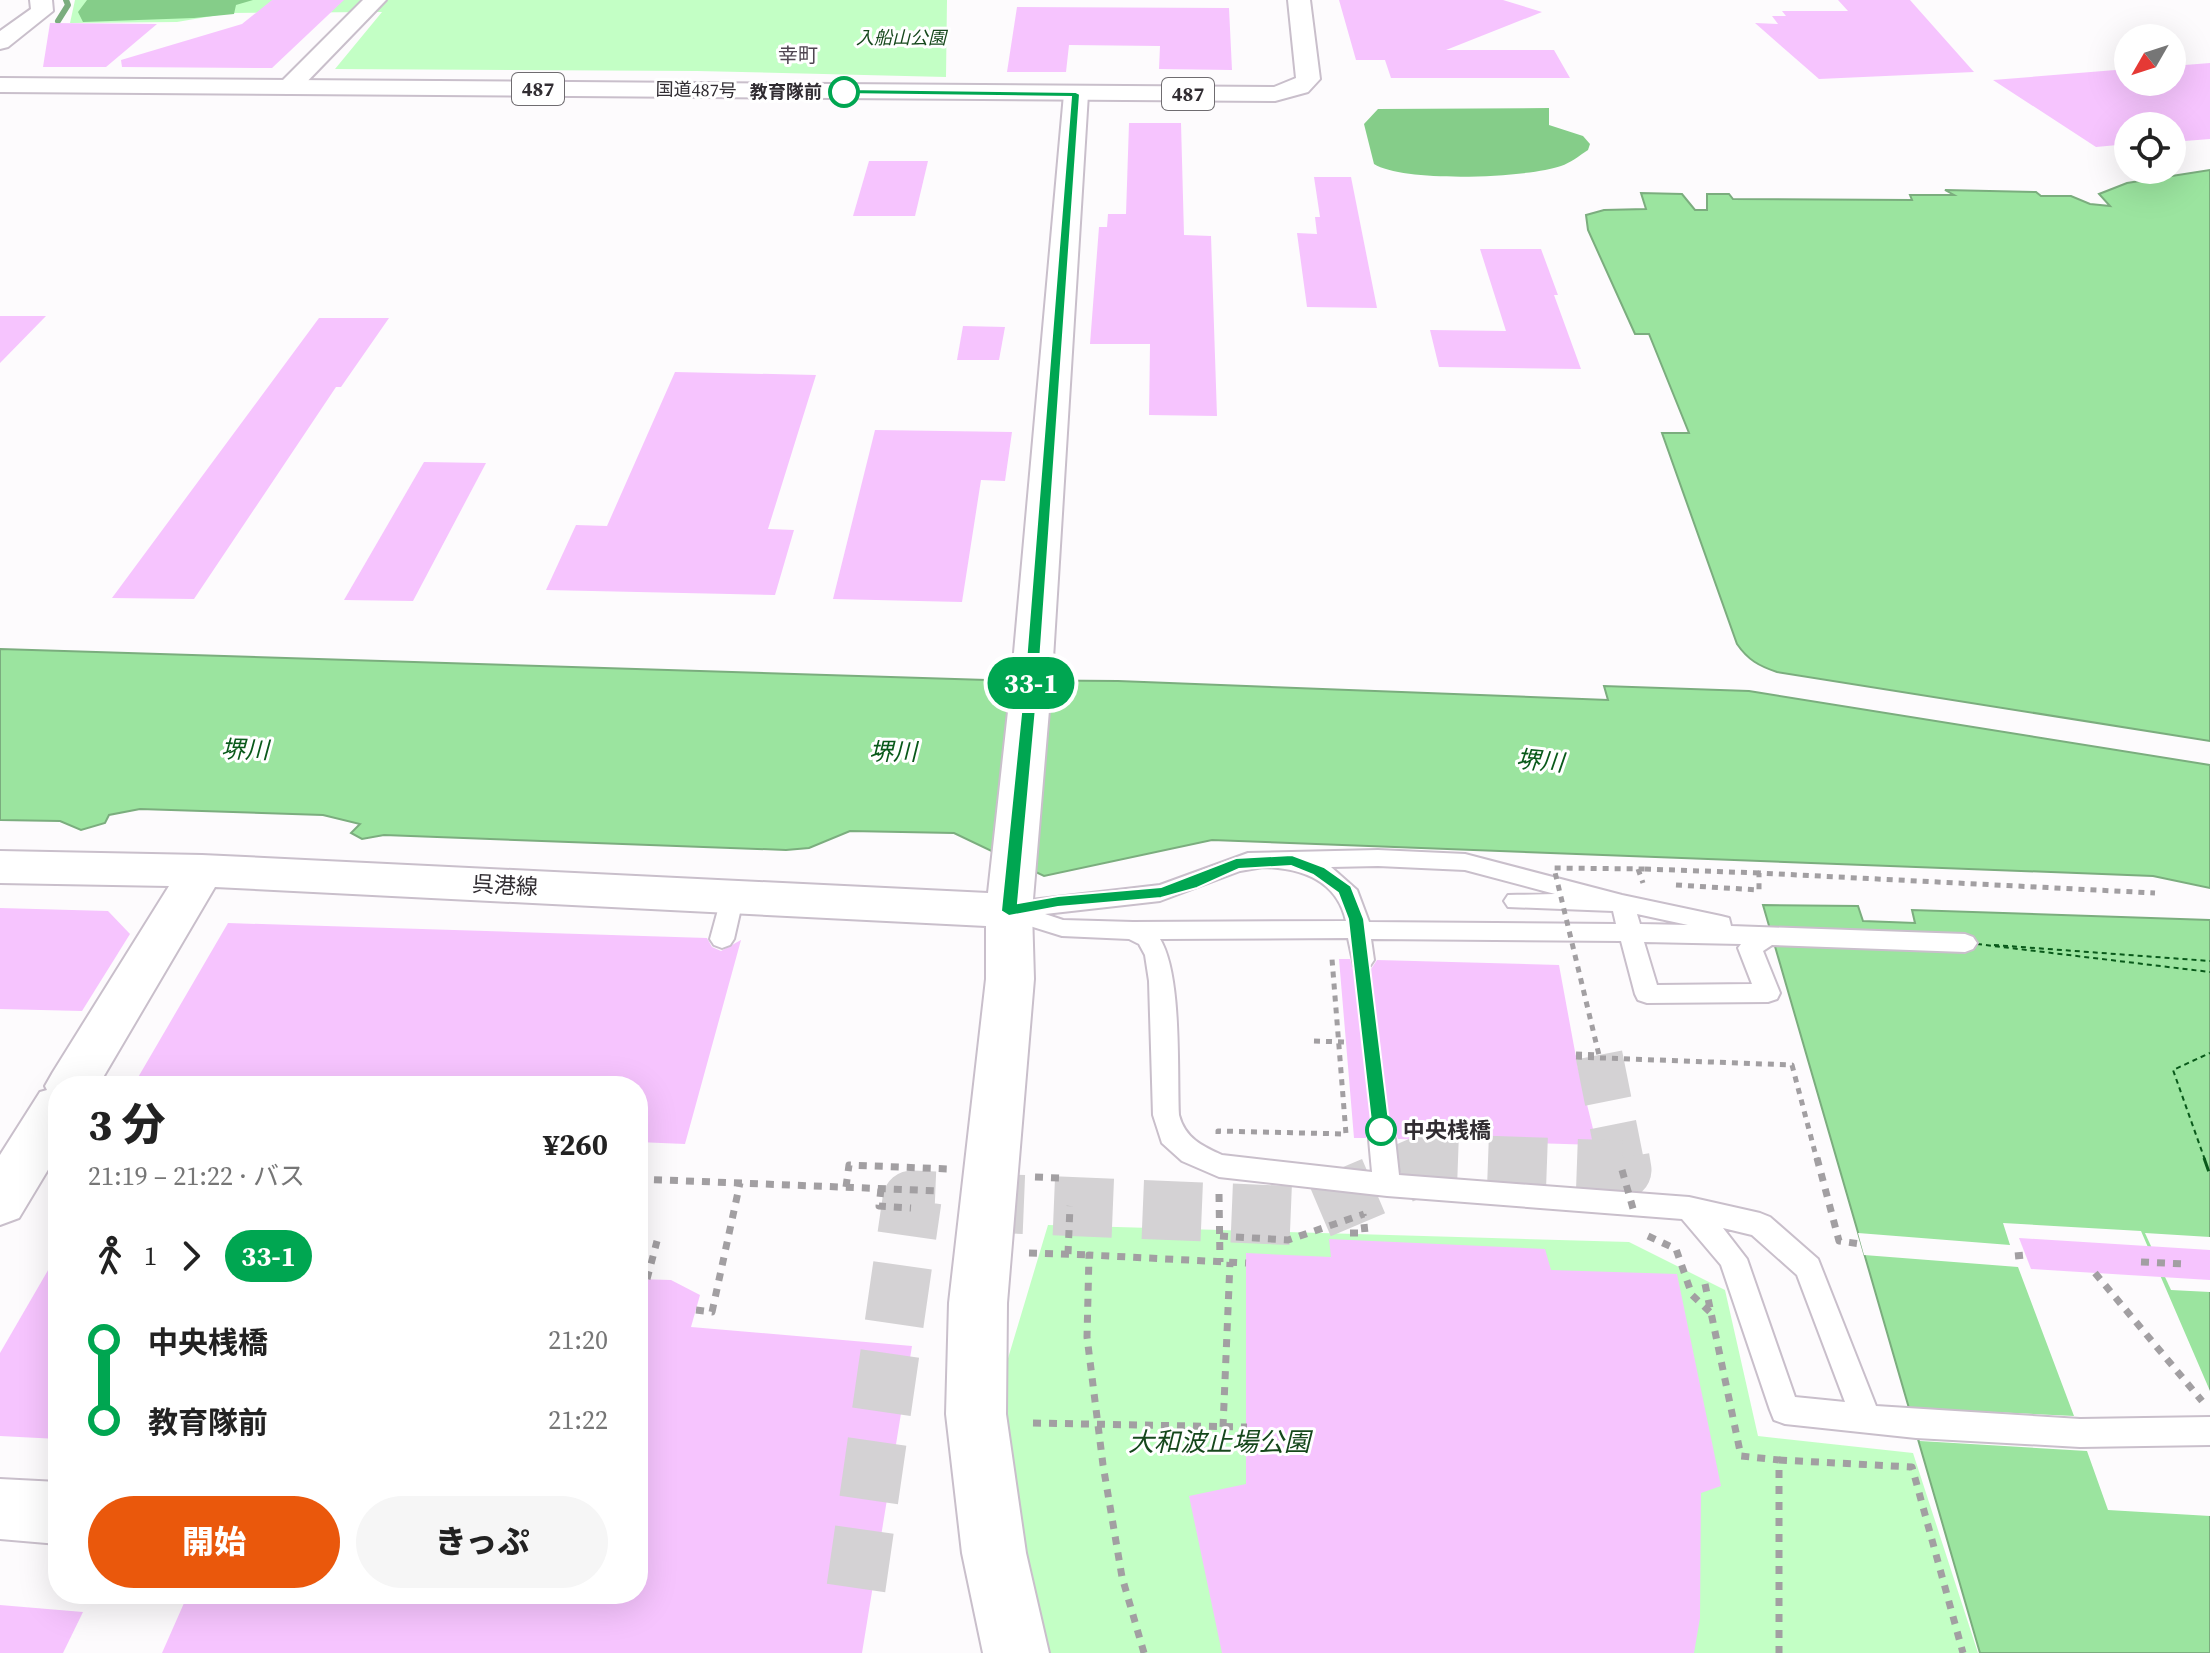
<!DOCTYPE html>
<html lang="ja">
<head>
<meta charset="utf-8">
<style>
	:root { --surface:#fff; --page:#f6f6f6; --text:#222; --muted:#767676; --accent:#ea580c }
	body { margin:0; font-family:"Source Serif 4","Noto Sans JP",serif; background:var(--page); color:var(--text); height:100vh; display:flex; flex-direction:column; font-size:30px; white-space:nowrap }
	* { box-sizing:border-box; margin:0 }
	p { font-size:26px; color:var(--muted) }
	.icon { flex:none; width:44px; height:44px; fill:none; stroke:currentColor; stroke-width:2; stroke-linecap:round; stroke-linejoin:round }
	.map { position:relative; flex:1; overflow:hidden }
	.side { position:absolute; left:48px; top:1076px; width:600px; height:528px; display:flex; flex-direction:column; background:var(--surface); border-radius:32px; box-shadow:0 8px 32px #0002 }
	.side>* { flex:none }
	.badge { padding:0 16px; border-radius:26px; font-size:28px; line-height:52px }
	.needle { width:52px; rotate:231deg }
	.tools { position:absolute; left:2114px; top:24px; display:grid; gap:16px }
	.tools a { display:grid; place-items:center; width:72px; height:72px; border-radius:50%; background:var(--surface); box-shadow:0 8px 32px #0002; font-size:40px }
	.map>.badge { position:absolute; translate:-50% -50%; box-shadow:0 0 0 4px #fff }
	.legs { display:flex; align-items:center; gap:12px; height:88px; padding:0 40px; font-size:26px }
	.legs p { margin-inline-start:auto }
	.head { display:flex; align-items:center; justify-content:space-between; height:136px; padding:0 40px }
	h1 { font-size:44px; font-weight:800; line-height:60px }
	.cta { display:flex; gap:16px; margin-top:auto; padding:16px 40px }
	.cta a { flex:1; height:92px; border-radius:48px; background:var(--accent); color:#fff; font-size:32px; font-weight:800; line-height:92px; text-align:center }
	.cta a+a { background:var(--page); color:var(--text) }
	ul { padding:0 40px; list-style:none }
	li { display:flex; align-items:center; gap:28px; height:80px; font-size:30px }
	li i { display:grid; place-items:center; width:12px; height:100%; margin:0 10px; background:currentColor }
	li i::after { content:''; width:20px; height:20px; margin:-10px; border:6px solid; border-radius:50%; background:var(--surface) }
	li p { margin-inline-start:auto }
	li:first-child i { background:linear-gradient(#0000 50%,currentColor 0) }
	li:last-child i { background:linear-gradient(currentColor 50%,#0000 0) }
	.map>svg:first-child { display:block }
	.green { fill:#c3ffc5 }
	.forest { fill:#85cd89 }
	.water { fill:#9be49f; stroke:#7bad7e; stroke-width:2 }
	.pier { fill:#fdfbfd }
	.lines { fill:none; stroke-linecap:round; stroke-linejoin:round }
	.stream { stroke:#7bad7e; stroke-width:6 }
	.ferry-far1 { stroke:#09591a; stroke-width:2; stroke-dasharray:5 4; stroke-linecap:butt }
	.ferry { stroke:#09591a; stroke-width:3; stroke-dasharray:14 11; stroke-linecap:butt }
	.building { fill:#f6c4fe }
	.street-tunnel-far1 { stroke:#d4d2d4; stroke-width:47; stroke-dasharray:47 24; stroke-linecap:butt }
	.street-tunnel { stroke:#d4d2d4; stroke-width:59; stroke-dasharray:59 30; stroke-linecap:butt }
	.lane-casing { stroke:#c9bfcb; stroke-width:4 }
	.street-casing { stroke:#c9bfcb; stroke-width:4 }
	.secondary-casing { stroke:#c9bfcb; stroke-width:4 }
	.highway-casing { stroke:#c9bfcb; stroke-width:4 }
	.path-far1 { stroke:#a29fa2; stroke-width:5; stroke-dasharray:6 6; stroke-linecap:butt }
	.path { stroke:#a29fa2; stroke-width:7; stroke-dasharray:8 8; stroke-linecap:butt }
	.lane { fill:#fff; fill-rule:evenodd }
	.street { fill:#fff; fill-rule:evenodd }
	.secondary { fill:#fff; fill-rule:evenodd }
	.highway { fill:#fff; fill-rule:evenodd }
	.path-bridge-far1 { stroke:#a29fa2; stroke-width:5; stroke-dasharray:6 6; stroke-linecap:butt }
	.path-bridge { stroke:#a29fa2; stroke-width:7; stroke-dasharray:8 8; stroke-linecap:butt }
	.line-1 { fill:#00a651; stroke:#fff; stroke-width:2 }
	.stop-1-dot { fill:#fff; stroke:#00a651; stroke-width:4 }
	.labels { text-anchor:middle; stroke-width:6; stroke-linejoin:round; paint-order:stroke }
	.far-park-label { font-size:18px; font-style:italic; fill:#16481c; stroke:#fff }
	.far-street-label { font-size:18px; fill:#312d32; stroke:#fff }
	.far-stop-label { font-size:18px; font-weight:bold; fill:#312d32; stroke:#fff; text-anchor:end }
	.far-neighbourhood-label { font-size:20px; fill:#4f4651; stroke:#fff }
	.shield { fill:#fff; stroke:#6f6c70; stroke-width:2 }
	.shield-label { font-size:20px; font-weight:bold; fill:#312d32 }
	.street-label { font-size:22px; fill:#312d32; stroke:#fff }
	.stop-label { font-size:22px; font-weight:bold; fill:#312d32; stroke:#fff; text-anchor:start }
	.water-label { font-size:24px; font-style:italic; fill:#09591a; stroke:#fff }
	.near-park-label { font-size:26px; font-style:italic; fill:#16481c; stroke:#fff }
</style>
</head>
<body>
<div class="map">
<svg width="2210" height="1653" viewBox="0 0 2210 1653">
	<rect width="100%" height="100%" fill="#fdfbfd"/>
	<!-- green -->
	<g class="green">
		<polygon points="75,0 947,0 946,77 697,71 335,69 382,12 230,13 177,22 70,23"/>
		<polygon points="1048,1225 1629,1242 1725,1290 1758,1436 1913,1453 1978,1653 1038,1653 1006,1503 1006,1365"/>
	</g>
	<!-- forest -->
	<g class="forest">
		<polygon points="87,0 253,0 236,5 234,14 194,18 83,22 78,12"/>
		<path d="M1549 108V125L1583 136 1590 144 1588 150C1579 156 1570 163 1561 166 1526 178 1405 183 1374 164L1364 124 1378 109Z"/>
	</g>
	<!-- water -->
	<g class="water">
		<path d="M2210 170V741L1777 672C1759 666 1748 660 1737 644L1662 433H1689L1649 334H1635L1588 230 1586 215 1604 210 1646 209 1641 193 1682 194 1695 210H1707V194H1729L1733 199 1912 200 1910 195H1954L1945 190 2036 192 2041 196H2071L2090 204 2110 206 2099 194 2127 183Z"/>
		<polygon points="0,649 987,680 1118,681 1608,700 1604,686 1749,691 2210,765 2210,888 2153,876 1212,840 1044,876 954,833 850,831 809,848 786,850 384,835 362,839 351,833 360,824 323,815 140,809 109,815 105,823 81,830 60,821 0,820"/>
		<polygon points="1763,905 1858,906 1863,921 1915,923 1912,910 2210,920 2210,1653 1980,1653"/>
	</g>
	<!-- pier -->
	<g class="pier">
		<polygon points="2003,1223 2141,1231 2210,1391 2210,1516 2108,1510 2087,1451 1920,1441 1911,1408 2074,1416 2018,1267 1864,1255 1858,1233 2010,1245"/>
		<polygon points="2145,1233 2210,1237 2210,1292 2171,1290"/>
	</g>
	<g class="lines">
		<!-- stream -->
		<polyline class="stream" points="58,21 68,5 66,0"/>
		<!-- ferry-far1 -->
		<g class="ferry-far1">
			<polyline points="1977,944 2210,972"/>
			<polyline points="1994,945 2210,961"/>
			<polyline points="2205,1160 2173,1070 2210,1053"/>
		</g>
		<!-- ferry -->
		<polyline class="ferry" points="2204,1158 2210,1175"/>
	</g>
	<!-- building -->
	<g class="building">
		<polygon points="272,0 344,0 272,68 122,67 121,60 242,24"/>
		<polygon points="1339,0 1503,0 1542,12 1446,50 1554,50 1570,78 1391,78 1385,60 1356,60"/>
		<polygon points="1838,0 1910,0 1974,72 1819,79 1755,23 1778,24 1772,16 1786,16 1782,11 1848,11"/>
		<polygon points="1017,7 1229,8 1232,70 1159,69 1160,46 1069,45 1066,72 1007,72"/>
		<polygon points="50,23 157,24 106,67 43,67"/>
		<polygon points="2210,63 2210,139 2172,142 2172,126 2128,124 2128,144 2096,147 1993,80 2128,69 2128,82 2172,82 2172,66"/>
		<polygon points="1129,123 1181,123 1184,235 1211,236 1217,416 1149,415 1150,344 1090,344 1099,227 1107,227 1108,214 1126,214"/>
		<polygon points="869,161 928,161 915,216 853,216"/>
		<polygon points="1314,177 1351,177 1377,308 1307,307 1297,233 1317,234 1315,217 1320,217"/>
		<polygon points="1480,249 1541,249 1558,295 1554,295 1581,369 1439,367 1430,330 1506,331"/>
		<polygon points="0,316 46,316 0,363"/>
		<polygon points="319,318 389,318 341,387 336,387 194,599 112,598"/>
		<polygon points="963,326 1005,327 999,360 957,360"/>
		<polygon points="675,372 816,375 768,529 794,530 775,595 546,590 576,525 607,526"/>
		<polygon points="875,430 1012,432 1005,481 981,480 962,602 833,599"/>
		<polygon points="424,462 486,463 413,601 344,600"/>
		<polygon points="0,908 108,911 130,934 82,1011 0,1009"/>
		<polygon points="228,923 707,938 712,947 721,951 741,940 685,1144 638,1142 638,1086 513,1086 514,1082 423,1078 420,1086 133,1086"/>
		<polygon points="1339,959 1350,959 1353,969 1361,972 1371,969 1377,960 1559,965 1578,1068 1597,1145 1398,1139 1394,1130 1383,1125 1372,1128 1366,1138 1354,1138"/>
		<polygon points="2019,1238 2210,1250 2210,1280 2031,1269"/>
		<polygon points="1329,1239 1545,1249 1551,1270 1677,1274 1721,1486 1701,1493 1700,1618 1694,1653 1222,1653 1189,1496 1246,1484 1246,1253 1331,1257"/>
		<polygon points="58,1253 58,1439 0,1436 0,1353"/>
		<polygon points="638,1279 671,1280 700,1295 691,1327 912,1346 862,1653 162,1653 188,1594 638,1594"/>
		<polygon points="0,1605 83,1612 63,1653 0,1653"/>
	</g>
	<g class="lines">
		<!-- street-tunnel-far1 -->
		<polyline class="street-tunnel-far1" points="1599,1055 1620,1160"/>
		<!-- street-tunnel -->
		<polyline class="street-tunnel" points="856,1588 912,1200 1303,1216 1428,1163 1622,1170 1620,1158"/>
		<!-- lane casing -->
		<g class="lane-casing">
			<g id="lane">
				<path d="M1378 850 1465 854 1622 895 1721 916 1729 918 1731 926 1965 934 1973 937 1977 943 1973 949 1965 952 1772 945 1763 951 1780 993 1777 999 1768 1002 1647 1003 1638 1000 1635 994 1621 941 1371 939 1374 960 1370 966 1362 969 1354 966 1348 938 1160 939C1182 975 1177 1070 1179 1115 1185 1138 1202 1146 1222 1155L1372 1172 1369 1139 1373 1131 1382 1128 1391 1131 1395 1139 1399 1175 1689 1197 1760 1213 1770 1217 1818 1259 1876 1406 2080 1419 2210 1417V1445L2080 1447 1916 1438 1785 1424 1774 1420 1770 1410 1721 1265 1682 1219 1387 1196 1219 1177 1182 1161 1162 1143 1153 1115 1149 981 1145 955 1139 944 1129 939 1062 936 1001 917 997 911 1001 905 1014 902 1160 885 1248 853ZM1378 866 1465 870 1555 894 1508 895 1504 901 1508 907 1613 911 1616 924 1369 922 1357 890 1331 867ZM1263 867C1301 868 1337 880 1346 921L1133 922 1063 920 1045 914 1160 901 1240 871ZM1637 914 1688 925 1640 924ZM1644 942 1741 944 1738 948 1752 984 1657 985ZM1723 1228 1752 1235 1797 1275 1845 1402 1795 1397 1747 1259Z"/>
				<polygon points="733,887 741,889 744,895 734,939 730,945 722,948 714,945 710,939 722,895 725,889"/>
			</g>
		</g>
		<!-- street casing -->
		<g class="street-casing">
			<g id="street">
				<polygon points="30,0 52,0 53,11 8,47 0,49 0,31 31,9"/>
				<polygon points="363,0 386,0 297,92 281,92 277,87 281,82"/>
			</g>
		</g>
		<!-- secondary casing -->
		<g class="secondary-casing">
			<g id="secondary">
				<polygon points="1076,87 1084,89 1088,94 1052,675 1032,911 1034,979 1007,1303 1006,1414 1026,1553 1049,1653 983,1653 962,1553 946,1414 949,1303 986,979 986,926 215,887 98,1086 58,1086 58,1153 19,1218 0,1225 0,1155 40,1092 47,1090 45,1086 53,1072 169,886 0,883 0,851 202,855 988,893 1012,675 1064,94 1068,89"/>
				<polygon points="0,1479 58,1482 58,1544 0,1539"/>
			</g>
		</g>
		<!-- highway casing -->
		<g class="highway-casing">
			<polygon id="highway" points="1288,0 1310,0 1320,79 1308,92 1275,101 0,92 0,78 1274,87 1296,78"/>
		</g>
		<!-- path-far1 -->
		<g class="path-far1">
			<polyline points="1638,869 1643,883"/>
			<polyline points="1645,869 1759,873"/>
			<polyline points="1676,885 1759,890 1759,873 2155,893"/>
			<polyline points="1314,1041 1345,1042"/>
			<polyline points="1576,1057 1792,1065 1817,1160"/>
			<polyline points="1218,1134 1218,1131 1346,1134 1332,959"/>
		</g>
		<!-- path -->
		<g class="path">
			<polyline points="1817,1158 1839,1241 1861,1244"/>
			<polyline points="1035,1177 1060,1178"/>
			<polyline points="638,1179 941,1191"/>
			<polyline points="846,1187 849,1165 949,1169"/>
			<polyline points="881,1189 879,1206 911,1208"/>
			<polyline points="1219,1194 1220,1262"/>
			<polyline points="1350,1233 1365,1233 1363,1214"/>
			<polyline points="1220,1236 1288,1240 1364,1214"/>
			<polyline points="1648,1236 1676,1249 1692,1295 1712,1314"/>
			<polyline points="1029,1253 1089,1255"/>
			<polyline points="1068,1254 1070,1206"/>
			<polyline points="2015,1256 2025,1255"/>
			<polyline points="2141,1262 2187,1264"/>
			<polyline points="2095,1273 2202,1401"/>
			<polyline points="647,1279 657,1241"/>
			<polyline points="1705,1284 1741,1456 1779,1460 1779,1653"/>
			<polyline points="696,1310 712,1312 740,1183"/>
			<polyline points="1033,1423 1247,1427"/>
			<polyline points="1223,1427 1230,1262"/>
			<polyline points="1779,1460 1912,1467 1963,1653"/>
			<polyline points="1144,1653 1122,1577 1103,1465 1087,1337 1089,1255 1246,1263"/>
		</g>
		<!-- lane -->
		<use href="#lane" class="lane"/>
		<!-- street -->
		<use href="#street" class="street"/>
		<!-- secondary -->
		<use href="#secondary" class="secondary"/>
		<!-- highway -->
		<use href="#highway" class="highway"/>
		<!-- path-bridge-far1 -->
		<polyline class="path-bridge-far1" points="1576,1054 1599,1055 1554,868 1645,869"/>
		<!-- path-bridge -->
		<polyline class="path-bridge" points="1622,1170 1634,1212"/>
	</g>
	<!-- line-1 -->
	<polygon class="line-1" points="844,89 1076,92 1080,94 1039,675 1018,903 1058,896 1161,887 1236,858 1292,855 1324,867 1351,886 1364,919 1390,1130 1388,1135 1375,1135 1372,1130 1348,919 1338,893 1313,875 1291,866 1239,869 1197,888 1161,898 1058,907 1009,916 1001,911 1025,675 1071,97 841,94"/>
	<!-- markers -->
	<g class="stop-1-dot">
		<circle cx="844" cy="92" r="14"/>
		<circle cx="1381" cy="1130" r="14"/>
	</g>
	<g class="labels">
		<!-- far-park labels -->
		<g class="far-park-label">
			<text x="901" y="44">入船山公園</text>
		</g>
		<!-- far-street labels -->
		<g class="far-street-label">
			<text transform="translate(696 90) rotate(1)" y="6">国道487号</text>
		</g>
		<!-- far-stop labels -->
		<g class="far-stop-label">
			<text x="822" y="98">教育隊前</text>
		</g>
		<!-- far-neighbourhood labels -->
		<g class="far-neighbourhood-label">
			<text x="798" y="62">幸町</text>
		</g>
		<!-- shield labels -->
		<g class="shield">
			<rect x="512" y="73" width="52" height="32" rx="6"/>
			<rect x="1162" y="78" width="52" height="32" rx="6"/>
		</g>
		<g class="shield-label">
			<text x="538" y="96">487</text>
			<text x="1188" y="101">487</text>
		</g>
		<!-- street labels -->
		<g class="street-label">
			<text transform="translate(505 885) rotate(3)" y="8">呉港線</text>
		</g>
		<!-- stop labels -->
		<g class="stop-label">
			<text x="1403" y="1138">中央桟橋</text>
		</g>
		<!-- water labels -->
		<g class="water-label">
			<text transform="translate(245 750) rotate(1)" y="8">堺川</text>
			<text x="893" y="760">堺川</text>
			<text transform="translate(1540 761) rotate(5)" y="8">堺川</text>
		</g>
		<!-- near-park labels -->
		<g class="near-park-label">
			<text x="1219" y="1451">大和波止場公園</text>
		</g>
	</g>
</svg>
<div class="tools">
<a><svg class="needle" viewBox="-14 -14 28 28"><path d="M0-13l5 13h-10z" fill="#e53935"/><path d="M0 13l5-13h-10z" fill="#767676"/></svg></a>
<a><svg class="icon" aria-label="locate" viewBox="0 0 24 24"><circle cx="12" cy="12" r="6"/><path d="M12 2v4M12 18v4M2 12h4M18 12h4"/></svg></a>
</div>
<b class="badge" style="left:1031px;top:683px;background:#00a651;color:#fff">33-1</b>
<section class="side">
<div class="head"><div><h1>3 分</h1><p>21:19 – 21:22 · バス</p></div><b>¥260</b></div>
<div class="legs"><svg class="icon" aria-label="walk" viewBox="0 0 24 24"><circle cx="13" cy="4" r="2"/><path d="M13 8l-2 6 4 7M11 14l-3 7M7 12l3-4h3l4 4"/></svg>1<svg class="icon" aria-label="forward" viewBox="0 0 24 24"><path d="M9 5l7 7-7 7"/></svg><b class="badge" style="background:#00a651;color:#fff">33-1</b></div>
<ul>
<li><i style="color:#00a651"></i><b>中央桟橋</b><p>21:20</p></li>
<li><i style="color:#00a651"></i><b>教育隊前</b><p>21:22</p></li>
</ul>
<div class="cta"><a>開始</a><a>きっぷ</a></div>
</section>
</div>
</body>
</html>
